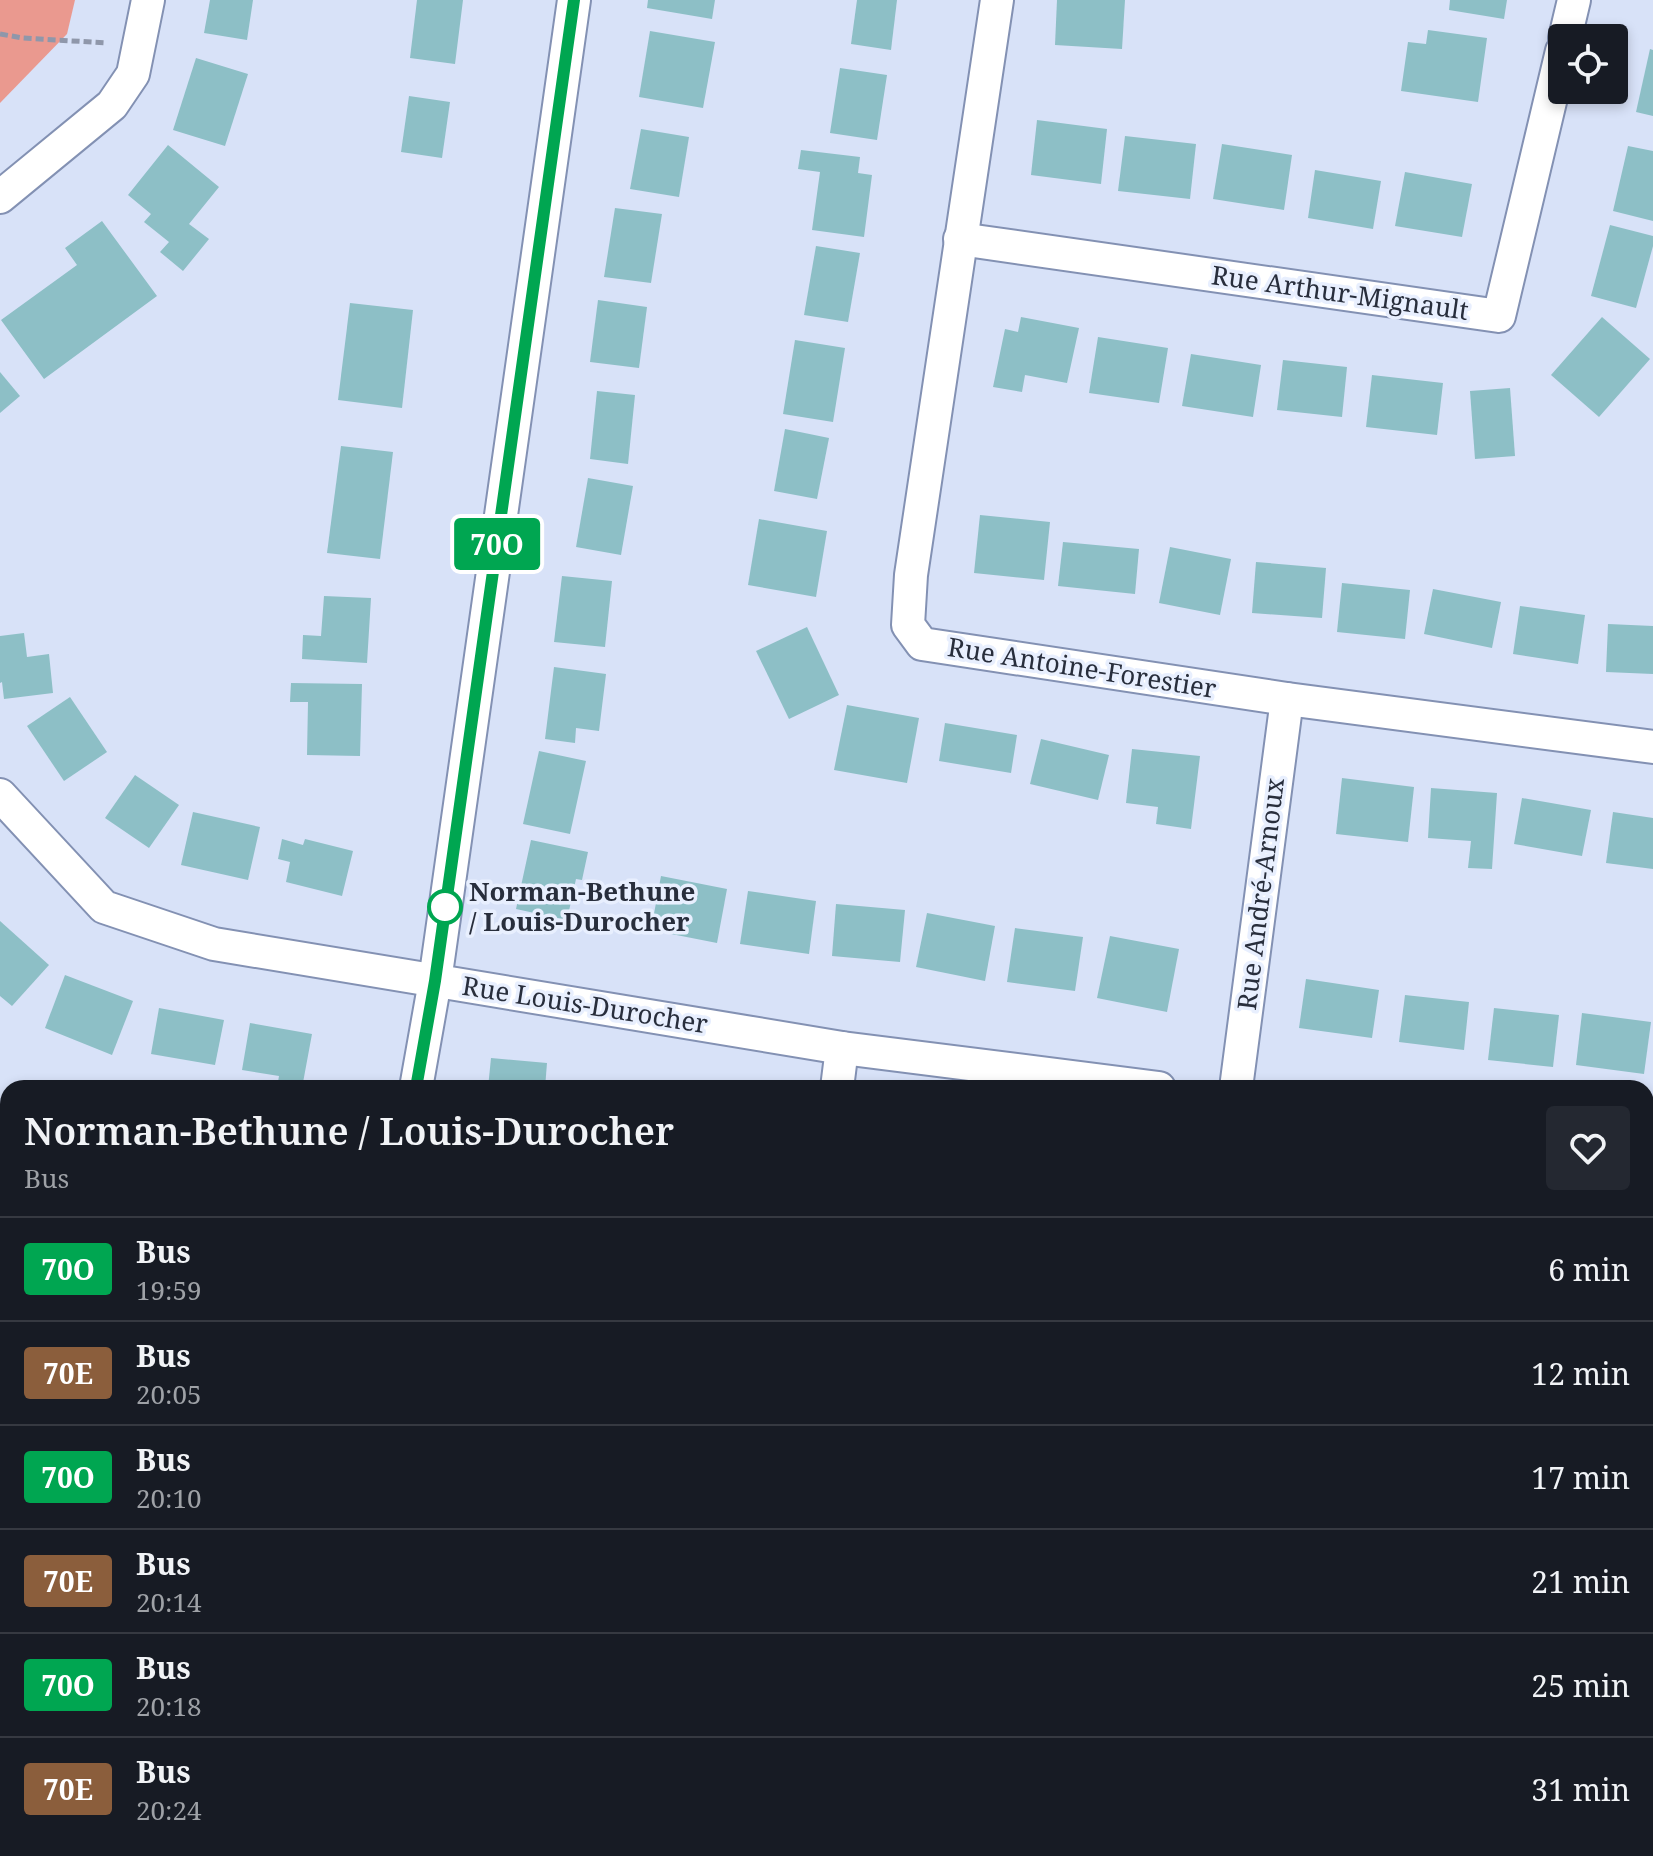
<!DOCTYPE html>
<html lang="fr">
<head>
<meta charset="utf-8">
<style>
	:root { --surface:#171b24; --page:#242831; --text:#f1f3f6; --muted:#9ea1a6; --line:#363941 }
	body { margin:0; font-family:"Noto Serif",serif; background:var(--page); color:var(--text); height:100vh; display:flex; flex-direction:column; font-size:30px; white-space:nowrap }
	* { box-sizing:border-box; margin:0 }
	p { font-size:26px; color:var(--muted) }
	.icon { flex:none; width:44px; height:44px; fill:none; stroke:currentColor; stroke-width:2; stroke-linecap:round; stroke-linejoin:round }
	.map { position:relative; flex:1; overflow:hidden }
	.sheet { position:absolute; left:0px; top:1080px; width:1654px; height:776px; display:flex; flex-direction:column; background:var(--surface); border-radius:24px 24px 0 0; box-shadow:0 4px 12px #0003 }
	.sheet>* { flex:none }
	.badge { padding:0 16px; border-radius:6px; font-size:28px; line-height:52px }
	.buttons { position:absolute; left:1548px; top:24px; display:grid; gap:16px }
	.buttons a { display:grid; place-items:center; width:80px; height:80px; border-radius:8px; background:var(--surface); box-shadow:0 4px 12px #0003; font-size:40px }
	.map>.badge { position:absolute; translate:-50% -50%; box-shadow:0 0 0 4px #fff }
	.round { display:grid; place-items:center; flex:none; width:84px; height:84px; border-radius:8px; background:var(--page) }
	.headline { display:flex; align-items:center; justify-content:space-between; height:136px; padding:0 24px }
	h1 { font-size:38px; font-weight:600; line-height:60px }
	ul { padding:0; list-style:none }
	li { display:flex; align-items:center; gap:24px; height:104px; padding:0 24px; border-top:2px solid var(--line) }
	li div { flex:1 }
	li b { display:block; font-size:30px }
	li em { font-style:normal }
	li .badge { min-width:88px; font-weight:700; text-align:center }
	.map>svg:first-child { display:block }
	.green { fill:#ea998f }
	.building { fill:#8dbfc6 }
	.lines { fill:none; stroke-linecap:round; stroke-linejoin:round }
	.street-casing { stroke:#8391b3; stroke-width:36 }
	.path { stroke:#8f97aa; stroke-width:5; stroke-dasharray:8 4; stroke-linecap:butt }
	.street { stroke:#fff; stroke-width:32 }
	.line-casing { stroke:#fff; stroke-width:18 }
	.line { stroke:#00a651; stroke-width:12 }
	.stop-dot { fill:#fff; stroke:#00a651; stroke-width:4 }
	.labels { text-anchor:middle; stroke-width:7; stroke-linejoin:round; paint-order:stroke }
	.street-label { font-size:26px; fill:#282e3c; stroke:#e8effe }
	.stop-label { font-size:26px; font-weight:bold; fill:#282e3c; stroke:#e8effe; text-anchor:start }
</style>
</head>
<body>
<div class="map">
<svg width="1653" height="1856" viewBox="0 0 1653 1856">
	<rect width="100%" height="100%" fill="#d8e2f8"/>
	<!-- green -->
	<polygon class="green" points="0,0 75,0 67,34 0,103"/>
	<!-- building -->
	<g class="building">
		<polygon points="210,0 253,0 247,40 204,33"/>
		<polygon points="417,0 463,0 455,64 410,58"/>
		<polygon points="648,0 715,0 712,19 647,8"/>
		<polygon points="857,0 897,0 891,50 851,44"/>
		<polygon points="1057,0 1125,0 1122,49 1055,45"/>
		<polygon points="1450,0 1507,0 1504,19 1449,10"/>
		<polygon points="1428,30 1487,38 1478,102 1401,91 1408,42 1426,44"/>
		<polygon points="650,31 715,42 703,108 639,97"/>
		<polygon points="1650,49 1653,50 1653,116 1636,112"/>
		<polygon points="196,58 248,74 225,146 173,130"/>
		<polygon points="840,68 887,75 877,140 830,133"/>
		<polygon points="409,96 450,102 442,158 401,152"/>
		<polygon points="1037,120 1107,129 1101,184 1031,175"/>
		<polygon points="641,129 689,137 679,197 630,189"/>
		<polygon points="1125,136 1196,144 1190,199 1118,191"/>
		<polygon points="1222,144 1292,155 1284,210 1213,199"/>
		<polygon points="168,145 219,187 189,224 209,239 183,271 160,252 169,242 144,222 151,214 128,195"/>
		<polygon points="1628,146 1653,151 1653,221 1613,211"/>
		<polygon points="801,150 860,157 858,173 872,175 864,237 812,230 820,172 798,169"/>
		<polygon points="1315,170 1381,181 1373,229 1308,218"/>
		<polygon points="1405,172 1472,184 1462,237 1395,226"/>
		<polygon points="615,208 662,214 651,283 604,277"/>
		<polygon points="102,221 157,296 44,379 1,320 77,265 65,248"/>
		<polygon points="1610,225 1653,236 1653,246 1636,308 1591,296"/>
		<polygon points="816,246 860,253 848,322 804,315"/>
		<polygon points="598,300 647,307 639,368 590,362"/>
		<polygon points="350,303 413,310 402,408 338,400"/>
		<polygon points="1021,317 1079,328 1067,383 1025,375 1022,392 993,387 1005,329 1018,332"/>
		<polygon points="1602,317 1650,359 1599,417 1551,375"/>
		<polygon points="1098,337 1168,348 1159,403 1089,393"/>
		<polygon points="795,340 845,348 833,422 783,414"/>
		<polygon points="1191,354 1261,365 1253,417 1182,406"/>
		<polygon points="1283,360 1347,367 1342,417 1277,410"/>
		<polygon points="0,372 20,396 0,413"/>
		<polygon points="1372,375 1443,383 1437,435 1366,427"/>
		<polygon points="1510,388 1515,456 1475,459 1470,391"/>
		<polygon points="597,391 635,395 628,464 590,459"/>
		<polygon points="785,429 829,438 817,499 774,491"/>
		<polygon points="341,446 393,452 380,559 327,553"/>
		<polygon points="588,478 633,486 621,555 576,547"/>
		<polygon points="980,515 1050,522 1044,580 974,573"/>
		<polygon points="759,519 827,531 816,597 748,585"/>
		<polygon points="1063,542 1139,549 1135,594 1058,586"/>
		<polygon points="1170,547 1231,559 1220,615 1159,603"/>
		<polygon points="1256,562 1326,568 1322,618 1252,613"/>
		<polygon points="562,576 612,581 605,647 554,642"/>
		<polygon points="1342,583 1410,590 1405,639 1337,632"/>
		<polygon points="1433,589 1501,602 1492,648 1424,634"/>
		<polygon points="324,596 371,598 367,663 302,659 303,635 321,636"/>
		<polygon points="1520,606 1585,615 1578,664 1513,654"/>
		<polygon points="1608,624 1653,626 1653,674 1606,672"/>
		<polygon points="807,627 839,695 789,719 756,651"/>
		<polygon points="24,633 27,657 49,654 53,693 4,699 2,682 0,683 0,636"/>
		<polygon points="554,667 606,674 599,731 576,728 575,743 545,739"/>
		<polygon points="291,683 362,684 360,756 307,755 308,702 290,702"/>
		<polygon points="70,697 107,752 64,781 27,726"/>
		<polygon points="847,705 919,718 907,783 834,770"/>
		<polygon points="945,723 1017,735 1011,773 939,761"/>
		<polygon points="1041,739 1109,755 1098,800 1030,784"/>
		<polygon points="1132,749 1200,756 1191,829 1156,824 1158,807 1126,803"/>
		<polygon points="539,751 586,761 570,834 523,824"/>
		<polygon points="135,775 179,805 149,848 105,818"/>
		<polygon points="1342,778 1414,787 1408,842 1336,834"/>
		<polygon points="1431,788 1497,793 1492,869 1468,868 1471,841 1428,838"/>
		<polygon points="1522,798 1591,810 1582,856 1514,844"/>
		<polygon points="193,812 260,827 248,880 181,865"/>
		<polygon points="1613,812 1653,818 1653,869 1606,863"/>
		<polygon points="282,839 303,845 305,839 353,851 342,896 286,882 290,862 278,859"/>
		<polygon points="531,840 588,852 582,880 576,879 567,920 516,909"/>
		<polygon points="661,876 727,889 717,943 651,930"/>
		<polygon points="748,891 816,901 809,954 740,944"/>
		<polygon points="836,904 905,910 900,962 832,956"/>
		<polygon points="927,913 995,926 985,981 916,967"/>
		<polygon points="0,921 49,965 12,1006 0,996"/>
		<polygon points="1015,928 1083,937 1075,991 1007,982"/>
		<polygon points="1110,936 1179,949 1167,1012 1097,998"/>
		<polygon points="65,975 133,1001 112,1055 45,1028"/>
		<polygon points="1306,979 1379,990 1372,1038 1299,1028"/>
		<polygon points="1405,995 1469,1002 1464,1050 1399,1042"/>
		<polygon points="159,1008 224,1020 215,1065 151,1054"/>
		<polygon points="1494,1008 1559,1015 1553,1067 1488,1060"/>
		<polygon points="1582,1013 1651,1022 1644,1074 1576,1065"/>
		<polygon points="250,1023 312,1034 302,1088 277,1088 279,1076 242,1070"/>
		<polygon points="491,1058 547,1063 545,1088 488,1088"/>
		<polygon points="8,1242 8,1296 0,1279 0,1246"/>
		<polygon points="8,1484 8,1538 0,1535 0,1507"/>
		<polygon points="1650,1540 1653,1542 1653,1595 1646,1589 1646,1545"/>
		<polygon points="8,1676 8,1713 0,1706 0,1684"/>
		<polygon points="356,1848 415,1848 412,1856 362,1856 355,1853"/>
		<polygon points="587,1848 640,1848 641,1856 587,1856"/>
		<polygon points="804,1848 866,1848 866,1856 805,1856"/>
		<polygon points="1046,1848 1083,1848 1072,1856 1052,1856"/>
		<polygon points="1104,1848 1136,1848 1142,1856 1094,1856"/>
		<polygon points="1458,1848 1488,1848 1482,1856 1469,1856"/>
	</g>
	<g class="lines">
		<!-- street casing -->
		<g class="street-casing">
			<g id="street">
				<polyline points="997,0 911,575 908,625 922,644 1287,699 1653,747"/>
				<polyline points="1565,38 1574,0"/>
				<polyline points="0,197 112,105 133,74 148,0"/>
				<polyline points="960,239 1499,316 1562,51"/>
				<polyline points="0,795 104,907 214,944 842,1048 1159,1088"/>
				<polyline points="416,1088 435,981 574,0"/>
				<polyline points="837,1088 842,1048"/>
				<polyline points="1236,1088 1287,699"/>
				<polyline points="1646,1156 1653,1157"/>
				<polyline points="1646,1424 1653,1404"/>
				<polyline points="733,1848 734,1856"/>
				<polyline points="1235,1848 1244,1856"/>
				<polyline points="218,1856 225,1848"/>
				<polyline points="1307,1856 1314,1848"/>
			</g>
		</g>
		<!-- path -->
		<polyline class="path" points="0,34 23,38 107,43"/>
		<!-- street -->
		<use href="#street" class="street"/>
	</g>
	<g class="lines">
		<!-- line casing -->
		<g class="line-casing">
			<polyline id="line" points="416,1088 435,981 574,0"/>
		</g>
		<!-- line -->
		<use href="#line" class="line"/>
	</g>
	<!-- markers -->
	<circle class="stop-dot" cx="445" cy="907" r="16"/>
	<g class="labels">
		<!-- street labels -->
		<g class="street-label">
			<text transform="translate(1340 293) rotate(8)" y="9">Rue Arthur-Mignault</text>
			<text transform="translate(1082 668) rotate(9)" y="9">Rue Antoine-Forestier</text>
			<text transform="translate(1261 894) rotate(-83)" y="9">Rue André-Arnoux</text>
			<text transform="translate(585 1005) rotate(9)" y="9">Rue Louis-Durocher</text>
		</g>
		<!-- stop labels -->
		<g class="stop-label">
			<text x="469" y="901">Norman-Bethune<tspan x="469" dy="30">/ Louis-Durocher</tspan></text>
		</g>
	</g>
</svg>
<div class="buttons">
<a><svg class="icon" aria-label="locate" viewBox="0 0 24 24"><circle cx="12" cy="12" r="6"/><path d="M12 2v4M12 18v4M2 12h4M18 12h4"/></svg></a>
</div>
<b class="badge" style="left:497px;top:544px;background:#00a651;color:#fff">70O</b>
<section class="sheet">
<div class="headline"><div><h1>Norman-Bethune / Louis-Durocher</h1><p>Bus</p></div><a class="round"><svg class="icon" aria-label="heart" viewBox="0 0 24 24"><path d="M12 20l-8-8c-3-5 5-10 8-4 3-6 11-1 8 4z"/></svg></a></div>
<ul>
<li><span class="badge" style="background:#00a651;color:#fff">70O</span><div><b>Bus</b><p>19:59</p></div><em>6 min</em></li>
<li><span class="badge" style="background:#8b5e3c;color:#fff">70E</span><div><b>Bus</b><p>20:05</p></div><em>12 min</em></li>
<li><span class="badge" style="background:#00a651;color:#fff">70O</span><div><b>Bus</b><p>20:10</p></div><em>17 min</em></li>
<li><span class="badge" style="background:#8b5e3c;color:#fff">70E</span><div><b>Bus</b><p>20:14</p></div><em>21 min</em></li>
<li><span class="badge" style="background:#00a651;color:#fff">70O</span><div><b>Bus</b><p>20:18</p></div><em>25 min</em></li>
<li><span class="badge" style="background:#8b5e3c;color:#fff">70E</span><div><b>Bus</b><p>20:24</p></div><em>31 min</em></li>
</ul>
</section>
</div>
</body>
</html>
